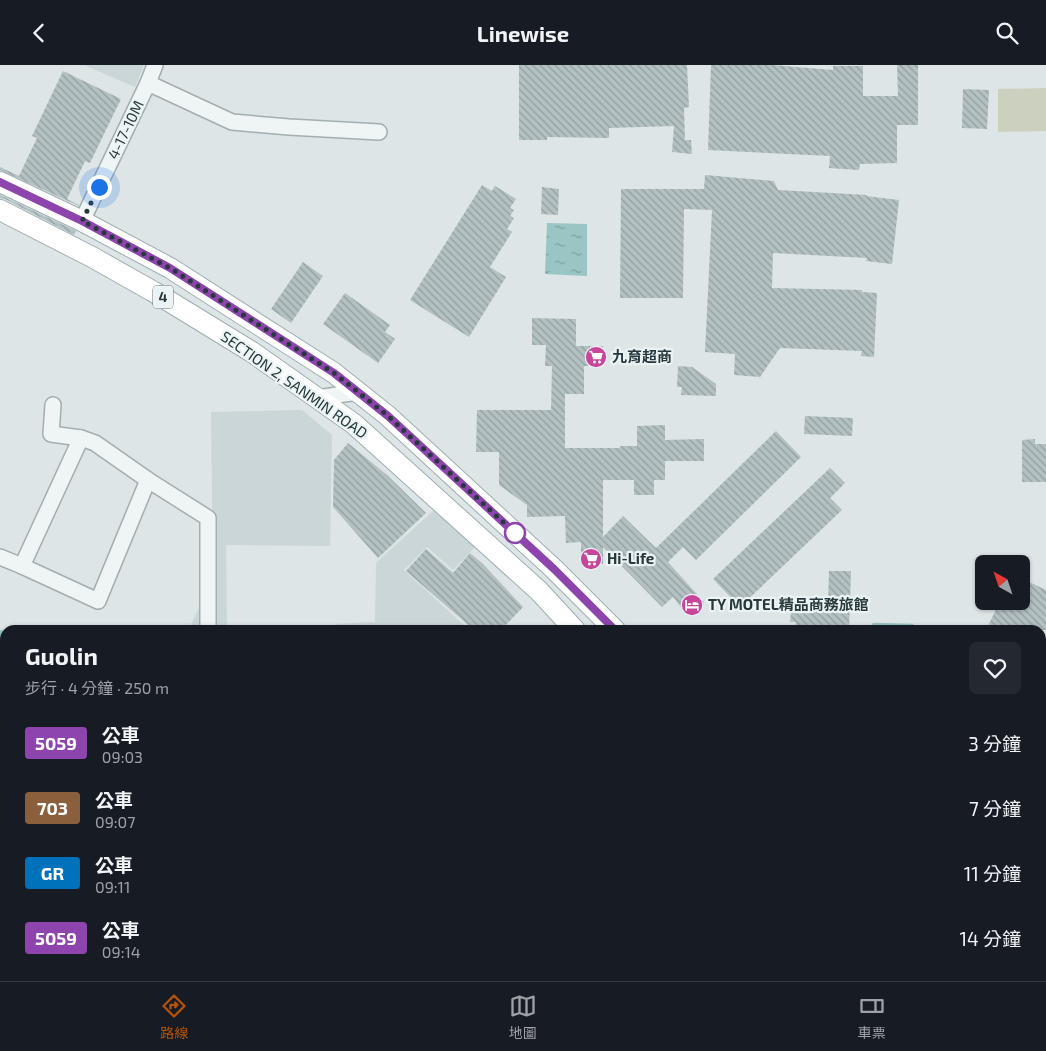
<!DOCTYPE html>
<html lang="zh-TW">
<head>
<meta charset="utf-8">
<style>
	:root { --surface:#171b24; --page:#242831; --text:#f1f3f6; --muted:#9ea1a6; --line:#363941; --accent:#b45309 }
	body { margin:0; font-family:"Exo 2","Noto Sans TC",sans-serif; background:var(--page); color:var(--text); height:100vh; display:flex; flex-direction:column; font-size:19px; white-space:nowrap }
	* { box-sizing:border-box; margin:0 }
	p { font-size:16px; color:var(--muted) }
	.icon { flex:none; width:28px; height:28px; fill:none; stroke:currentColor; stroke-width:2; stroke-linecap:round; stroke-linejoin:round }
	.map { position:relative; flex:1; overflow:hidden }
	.panel { position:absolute; left:0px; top:560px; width:1046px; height:356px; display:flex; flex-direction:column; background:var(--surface); border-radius:15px 15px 0 0; box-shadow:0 1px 4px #0004 }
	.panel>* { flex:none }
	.badge { padding:0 10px; border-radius:4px; font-size:18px; line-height:32px }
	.needle { width:32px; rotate:320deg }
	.buttons { position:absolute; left:975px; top:490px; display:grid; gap:10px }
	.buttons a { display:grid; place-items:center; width:55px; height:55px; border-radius:8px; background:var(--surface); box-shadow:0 1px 4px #0004; font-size:25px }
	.you { position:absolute; width:25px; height:25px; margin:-12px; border:4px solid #fff; border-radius:50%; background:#1a73e8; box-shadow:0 0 0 8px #1a73e833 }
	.map>.badge { position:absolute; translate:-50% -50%; box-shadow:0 0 0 2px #fff }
	.round { display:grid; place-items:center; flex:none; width:52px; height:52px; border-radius:8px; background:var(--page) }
	.head { display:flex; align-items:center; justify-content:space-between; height:85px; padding:0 25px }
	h1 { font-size:24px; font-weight:700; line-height:38px }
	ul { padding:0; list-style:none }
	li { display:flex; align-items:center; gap:15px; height:65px; padding:0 25px }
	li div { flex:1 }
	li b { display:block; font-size:19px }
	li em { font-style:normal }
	li .badge { min-width:55px; font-weight:700; text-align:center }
	header { display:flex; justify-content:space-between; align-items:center; height:65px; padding:0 25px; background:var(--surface); font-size:22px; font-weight:700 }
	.menu { display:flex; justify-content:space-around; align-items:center; height:70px; border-top:1px solid var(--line); background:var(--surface); font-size:14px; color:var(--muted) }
	.menu a { display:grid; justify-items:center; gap:2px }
	.menu .current { color:var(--accent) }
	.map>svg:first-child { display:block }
	.built { fill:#cbd6d8 }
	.grass { fill:#ccd0be }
	.water { fill:url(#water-ripples) }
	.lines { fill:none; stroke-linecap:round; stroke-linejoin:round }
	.stream { stroke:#99c5c5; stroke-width:4.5 }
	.river { stroke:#99c5c5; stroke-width:28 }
	.building { fill:url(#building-back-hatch) }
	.minor-casing { stroke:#a3aeb0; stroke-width:18 }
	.major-casing { stroke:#9dafb1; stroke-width:22 }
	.minor { stroke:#eff4f5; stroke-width:15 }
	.major { stroke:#fff; stroke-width:20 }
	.line-casing { stroke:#fff; stroke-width:11 }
	.line { stroke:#8e44ad; stroke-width:8 }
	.walk { stroke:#27393c; stroke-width:5; stroke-dasharray:0 9 }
	.stop-dot { fill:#fff; stroke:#8e44ad; stroke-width:2.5 }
	.labels { text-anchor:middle; stroke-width:4.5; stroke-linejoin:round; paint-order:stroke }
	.shield { fill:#ecf3f4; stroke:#627173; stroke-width:1 }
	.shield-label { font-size:14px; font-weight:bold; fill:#27393c }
	.street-label { font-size:15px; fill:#27393c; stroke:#ecf3f4 }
	.poi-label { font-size:15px; font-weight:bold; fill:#27393c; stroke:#ecf3f4; text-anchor:start }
</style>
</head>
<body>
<header><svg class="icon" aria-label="back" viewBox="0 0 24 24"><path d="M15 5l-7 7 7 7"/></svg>Linewise<svg class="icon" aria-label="search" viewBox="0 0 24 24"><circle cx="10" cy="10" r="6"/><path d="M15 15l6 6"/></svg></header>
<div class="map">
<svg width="1046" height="916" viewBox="0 0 1046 916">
	<defs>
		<pattern id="water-ripples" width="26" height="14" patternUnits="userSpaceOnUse" patternTransform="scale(1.25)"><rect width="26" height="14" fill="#99c5c5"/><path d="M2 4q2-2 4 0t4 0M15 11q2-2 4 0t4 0" fill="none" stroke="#7da1a1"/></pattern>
		<pattern id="building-back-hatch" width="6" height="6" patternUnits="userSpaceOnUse" patternTransform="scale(1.25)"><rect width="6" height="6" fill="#b4c1c3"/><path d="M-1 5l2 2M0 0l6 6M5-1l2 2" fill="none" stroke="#929ea0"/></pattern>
	</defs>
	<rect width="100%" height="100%" fill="#dde5e6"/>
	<!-- built -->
	<g class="built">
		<polygon points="84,0 144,0 135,22"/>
		<polygon points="302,345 332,370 330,481 226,480 227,565 12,564 191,560 213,512 211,347"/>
		<polygon points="434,445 449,454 479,478 453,505 427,482 404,505 468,564 410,560 410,565 335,565 335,559 375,557 376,498"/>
	</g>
	<!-- grass -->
	<polygon class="grass" points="1046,23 1046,66 998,67 998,24"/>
	<!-- water -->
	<polygon class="water" points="547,158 587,159 587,211 545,209"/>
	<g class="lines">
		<!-- stream -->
		<polyline class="stream" points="874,560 912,561"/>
		<!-- river -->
		<polyline class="river" points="0,579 5,581"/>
	</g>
	<!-- building -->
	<g class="building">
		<polygon points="519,0 687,0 689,42 684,43 685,75 691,75 692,89 672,87 674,61 609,63 609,73 547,72 547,75 519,75"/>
		<polygon points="711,0 772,0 833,5 833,1 863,1 863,31 898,31 897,0 918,0 918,60 897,60 897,98 860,99 859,105 829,103 830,91 708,85"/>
		<polygon points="63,6 121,34 90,98 85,96 67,134 79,140 79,141 0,105 0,102 19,111 37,73 32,71"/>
		<polygon points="963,24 989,25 987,64 962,63"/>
		<polygon points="705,110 774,116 778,125 867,130 866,131 899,135 892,199 866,196 867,193 773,188 772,223 862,225 862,227 877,228 874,292 861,291 862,286 780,283 760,312 734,310 735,289 705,287 712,145 684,144 683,233 620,233 621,124 704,124"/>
		<polygon points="482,120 492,126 495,121 516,134 510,143 514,145 510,151 514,153 507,164 512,167 490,202 506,212 469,272 410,235"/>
		<polygon points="542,122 559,124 558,150 541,149"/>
		<polygon points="0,130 76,166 74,170 5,134 0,133"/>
		<polygon points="303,197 323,211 291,258 271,244"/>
		<polygon points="345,228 390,260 385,267 395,274 378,298 323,259"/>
		<polygon points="532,253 576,254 576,281 603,281 603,301 584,301 584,329 565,329 565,383 620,383 620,381 637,381 637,361 665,360 665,375 704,374 704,396 665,396 665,415 654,415 654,430 634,430 634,415 603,415 603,472 623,451 656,483 776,366 801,392 696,495 683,482 668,497 704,537 693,548 686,549 673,532 662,542 603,482 603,499 581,499 581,477 566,478 565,451 527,452 527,440 499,420 499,387 476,387 477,345 551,345 552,301 545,301 546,280 532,280"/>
		<polygon points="678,301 692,302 716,319 716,331 681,330 682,322 677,322"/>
		<polygon points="805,351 853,353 852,371 804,369"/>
		<polygon points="1035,374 1035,379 1046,379 1046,417 1022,417 1022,375"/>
		<polygon points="348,378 387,410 426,448 378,493 333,442 334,395"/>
		<polygon points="830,403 845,418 830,433 842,445 740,542 713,514"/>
		<polygon points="426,484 453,508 470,488 483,499 523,542 501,565 474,565 406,506"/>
		<polygon points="829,506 851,506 849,565 795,565 796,557 790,557 792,538 828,540"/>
		<polygon points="1021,513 1046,525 1046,565 986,565 1000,536 1021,536"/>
	</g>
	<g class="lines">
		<!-- minor casing -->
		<g class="minor-casing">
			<g id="minor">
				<polyline points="148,18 232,57 289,62 379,67"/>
				<polyline points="82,156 148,18 155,0"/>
				<polyline points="317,333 358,327"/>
				<polyline points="53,340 51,369 81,373 95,378 148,415 208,453 208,565"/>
				<polyline points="81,373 22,501 98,536 148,415"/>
				<polyline points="0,492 22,501"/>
				<polyline points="0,698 5,701"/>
				<polyline points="0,878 5,872"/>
				<polyline points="154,911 157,916"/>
				<polyline points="625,911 628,916"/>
				<polyline points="692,911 701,916"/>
				<polyline points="114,916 120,911"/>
				<polyline points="225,916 232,911"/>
				<polyline points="439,916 447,911"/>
			</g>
		</g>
		<!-- major casing -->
		<g class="major-casing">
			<g id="major">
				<polyline points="0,117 82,156 170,203 334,308 388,351 554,504 615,565"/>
				<polyline points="0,145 92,192 154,227 252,287 354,359 539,526 575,565"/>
				<polyline points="849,911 852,916"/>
				<polyline points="888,911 892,916"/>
			</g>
		</g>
		<!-- minor -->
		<use href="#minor" class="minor"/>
		<!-- major -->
		<use href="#major" class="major"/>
	</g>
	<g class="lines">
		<!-- line casing -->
		<g class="line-casing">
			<polyline id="line" points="0,117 82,156 170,203 334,308 388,351 554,504 615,565"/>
		</g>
		<!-- line -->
		<use href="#line" class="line"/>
		<!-- walk -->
		<polyline class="walk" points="99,122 82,156 170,203 334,308 388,351 515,468"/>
	</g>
	<!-- icons -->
	<defs>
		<g id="supermarket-disc" transform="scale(1.125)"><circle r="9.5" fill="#c7469b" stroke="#ecf3f4"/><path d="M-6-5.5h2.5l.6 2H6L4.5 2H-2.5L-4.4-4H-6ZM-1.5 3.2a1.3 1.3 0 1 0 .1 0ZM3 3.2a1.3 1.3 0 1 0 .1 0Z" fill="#fff"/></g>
		<g id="hotel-disc" transform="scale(1.125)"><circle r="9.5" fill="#c7469b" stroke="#ecf3f4"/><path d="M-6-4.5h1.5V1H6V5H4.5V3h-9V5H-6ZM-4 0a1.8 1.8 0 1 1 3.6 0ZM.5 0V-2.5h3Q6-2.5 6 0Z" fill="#fff"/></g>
	</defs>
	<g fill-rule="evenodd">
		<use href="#supermarket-disc" x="596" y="292"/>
		<use href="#supermarket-disc" x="591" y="494"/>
		<use href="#hotel-disc" x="692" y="540"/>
	</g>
	<!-- markers -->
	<circle class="stop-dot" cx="515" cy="468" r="10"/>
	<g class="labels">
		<!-- shield labels -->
		<rect class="shield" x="153" y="220.5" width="20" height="23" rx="4"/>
		<g class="shield-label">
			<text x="163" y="237">4</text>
		</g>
		<!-- street labels -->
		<g class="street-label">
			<text transform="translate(126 65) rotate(-64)" y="5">4-17-10M</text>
			<text transform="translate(294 320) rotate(35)" y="5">SECTION 2, SANMIN ROAD</text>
		</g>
		<!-- poi labels -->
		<g class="poi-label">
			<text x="612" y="297">九育超商</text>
			<text x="607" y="499">Hi-Life</text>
			<text x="708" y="545">TY MOTEL精品商務旅館</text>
		</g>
	</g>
</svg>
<div class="buttons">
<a><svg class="needle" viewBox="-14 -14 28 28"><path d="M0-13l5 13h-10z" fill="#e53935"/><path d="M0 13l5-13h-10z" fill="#9ea1a6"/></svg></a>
</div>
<div class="you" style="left:99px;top:122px"></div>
<section class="panel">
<div class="head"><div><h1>Guolin</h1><p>步行 · 4 分鐘 · 250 m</p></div><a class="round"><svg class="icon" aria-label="heart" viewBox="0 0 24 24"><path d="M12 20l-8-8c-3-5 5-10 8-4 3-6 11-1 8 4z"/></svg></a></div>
<ul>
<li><span class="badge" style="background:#8e44ad;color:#fff">5059</span><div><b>公車</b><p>09:03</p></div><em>3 分鐘</em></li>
<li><span class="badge" style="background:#8b5e3c;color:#fff">703</span><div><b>公車</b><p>09:07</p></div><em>7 分鐘</em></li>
<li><span class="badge" style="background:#0072bc;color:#fff">GR</span><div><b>公車</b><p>09:11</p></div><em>11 分鐘</em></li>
<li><span class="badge" style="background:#8e44ad;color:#fff">5059</span><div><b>公車</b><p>09:14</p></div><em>14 分鐘</em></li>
</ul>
</section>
</div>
<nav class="menu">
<a class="current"><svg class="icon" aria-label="directions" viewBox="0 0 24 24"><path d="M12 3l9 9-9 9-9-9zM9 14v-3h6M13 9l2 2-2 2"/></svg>路線</a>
<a><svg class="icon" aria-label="map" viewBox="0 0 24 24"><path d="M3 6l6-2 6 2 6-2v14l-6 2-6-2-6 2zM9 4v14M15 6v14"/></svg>地圖</a>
<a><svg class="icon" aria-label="tickets" viewBox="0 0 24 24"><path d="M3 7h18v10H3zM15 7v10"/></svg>車票</a>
</nav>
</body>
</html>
